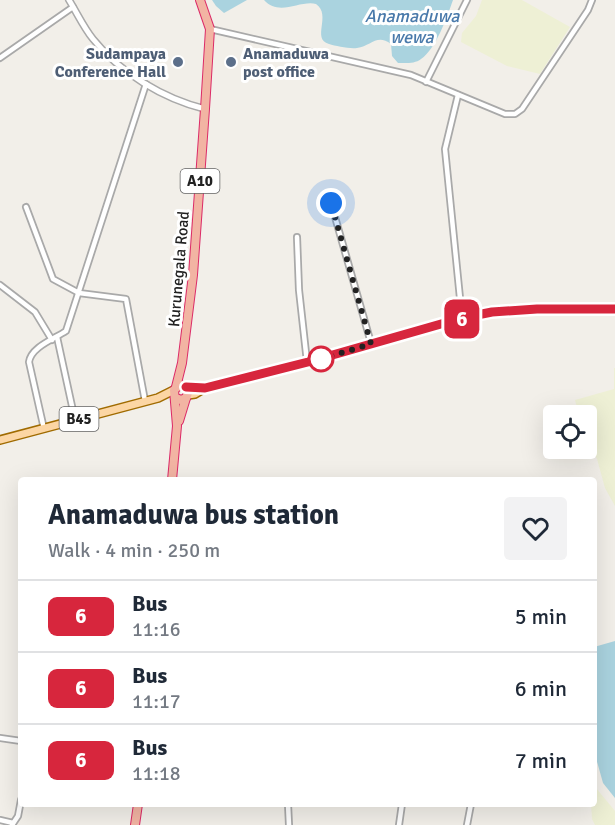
<!DOCTYPE html>
<html lang="en">
<head>
<meta charset="utf-8">
<style>
	:root { --surface:#fff; --page:#f2f2f3; --text:#1f2937; --muted:#747a83; --line:#e0e1e3 }
	body { margin:0; font-family:Signika,sans-serif; background:var(--page); color:var(--text); height:100vh; display:flex; flex-direction:column; font-size:22px; white-space:nowrap }
	* { box-sizing:border-box; margin:0 }
	p { font-size:20px; color:var(--muted) }
	.icon { flex:none; width:33px; height:33px; fill:none; stroke:currentColor; stroke-width:2; stroke-linecap:round; stroke-linejoin:round }
	.map { position:relative; flex:1; overflow:hidden }
	.panel { position:absolute; left:18px; top:477px; width:579px; height:330px; display:flex; flex-direction:column; background:var(--surface); border-radius:6px; box-shadow:0 6px 24px #0002 }
	.panel>* { flex:none }
	.badge { padding:0 12px; border-radius:9px; font-size:21px; line-height:39px }
	.fabs { position:absolute; left:543px; top:405px; display:grid; gap:12px }
	.fabs a { display:grid; place-items:center; width:54px; height:54px; border-radius:6px; background:var(--surface); box-shadow:0 6px 24px #0002; font-size:30px }
	.you { position:absolute; width:30px; height:30px; margin:-15px; border:4px solid #fff; border-radius:50%; background:#1a73e8; box-shadow:0 0 0 9px #1a73e833 }
	.map>.badge { position:absolute; translate:-50% -50%; box-shadow:0 0 0 3px #fff }
	.round { display:grid; place-items:center; flex:none; width:63px; height:63px; border-radius:6px; background:var(--page) }
	.overview { display:flex; align-items:center; justify-content:space-between; height:102px; padding:0 30px }
	h1 { font-size:28px; font-weight:800; line-height:45px }
	ul { padding:0; list-style:none }
	li { display:flex; align-items:center; gap:18px; height:72px; padding:0 30px; border-top:2px solid var(--line) }
	li div { flex:1 }
	li b { display:block; font-size:22px }
	li em { font-style:normal }
	li .badge { min-width:66px; font-weight:700; text-align:center }
	.map>svg:first-child { display:block }
	.farmland { fill:#eef0d5 }
	.water { fill:#aad3df }
	.lines { fill:none; stroke-linecap:round; stroke-linejoin:round }
	.minor-casing { stroke:#a9a9a9; stroke-width:8 }
	.tertiary-casing { stroke:#a9a9a9; stroke-width:8 }
	.primary-casing { stroke:#a06b00; stroke-width:10 }
	.trunk-casing { stroke:#dc2a67; stroke-width:10 }
	.minor { stroke:#fff; stroke-width:4.5 }
	.tertiary { stroke:#fff; stroke-width:5 }
	.primary { stroke:#fcd6a4; stroke-width:7 }
	.trunk { stroke:#f2b4a3; stroke-width:8 }
	.line-casing { stroke:#fff; stroke-width:14 }
	.line { stroke:#d7263d; stroke-width:9 }
	.walk { stroke:#222; stroke-width:6; stroke-dasharray:0 10.8 }
	.service-dot { fill:#5c6f8a; stroke:#fff; stroke-width:2 }
	.stop-dot { fill:#fff; stroke:#d7263d; stroke-width:3 }
	.labels { text-anchor:middle; stroke-width:6; stroke-linejoin:round; paint-order:stroke }
	.shield { fill:#fff; stroke:#646464; stroke-width:1.5 }
	.shield-label { font-size:15px; font-weight:bold; fill:#222 }
	.service-label { font-size:16px; font-weight:bold; fill:#4e5e75; stroke:#fff; text-anchor:end }
	.street-label { font-size:16px; fill:#222; stroke:#fff }
	.water-label { font-size:18px; font-style:italic; fill:#4a7aab; stroke:#fff }
</style>
</head>
<body>
<div class="map">
<svg width="615" height="825" viewBox="0 0 615 825">
	<rect width="100%" height="100%" fill="#f2efe9"/>
	<!-- farmland -->
	<g class="farmland">
		<polygon points="482,0 522,0 570,27 540,74 507,66 461,42 462,33 476,16"/>
		<polygon points="614,368 615,368 615,506 605,488 597,459 587,440 586,416 579,415 575,400 614,389"/>
		<polygon points="596,788 615,811 615,825 595,825 592,819 591,804 594,804 594,791"/>
	</g>
	<!-- water -->
	<g class="water">
		<polygon points="212,0 247,0 224,13 216,6"/>
		<path d="M264 0H453C447 17 436 49 421 59 415 64 405 63 398 63L392 56 391 44C377 33 371 46 357 48 349 49 336 46 329 44 311 39 332 15 316 4 300 0 279 17 264 0Z"/>
		<polygon points="615,641 615,798 603,783 594,751 594,647"/>
	</g>
	<g class="lines">
		<!-- minor casing -->
		<g class="minor-casing">
			<g id="minor">
				<polyline points="210,29 411,75 505,114 515,114 522,109 588,10 592,0"/>
				<polyline points="0,58 73,7"/>
				<polyline points="426,82 467,0"/>
				<polyline points="458,95 445,149 462,318"/>
				<polyline points="331,203 371,343"/>
				<polyline points="26,207 53,279 79,293 126,299 145,401"/>
				<polyline points="297,237 299,290 307,362"/>
				<polyline points="0,285 35,312 52,340"/>
				<polyline points="57,337 75,420"/>
				<path d="M44 429 29 362C31 347 54 339 66 331L146 84"/>
				<polyline points="0,738 21,741"/>
				<polyline points="288,804 289,825"/>
				<polyline points="0,820 13,823"/>
				<polyline points="12,825 18,816 21,800"/>
				<polyline points="399,825 402,804"/>
				<polyline points="467,825 471,804"/>
			</g>
		</g>
		<!-- tertiary casing -->
		<g class="tertiary-casing">
			<path id="tertiary" d="M69 0C77 13 84 28 93 39 120 73 164 99 205 109"/>
		</g>
		<!-- primary casing -->
		<g class="primary-casing">
			<g id="primary">
				<polyline points="188,395 195,394 205,388 307,362 462,318 493,312 537,308 615,309"/>
				<polyline points="0,440 158,398 174,390"/>
			</g>
		</g>
		<!-- trunk casing -->
		<g class="trunk-casing">
			<g id="trunk">
				<polyline points="176,387 182,363 193,275 205,109 210,29 200,0"/>
				<polyline points="179,421 186,398"/>
				<polyline points="172,480 177,426 174,390 180,385 186,387 188,393 186,398 181,400 176,398"/>
				<polyline points="135,825 138,804"/>
			</g>
		</g>
		<!-- minor -->
		<use href="#minor" class="minor"/>
		<!-- tertiary -->
		<use href="#tertiary" class="tertiary"/>
		<!-- primary -->
		<use href="#primary" class="primary"/>
		<!-- trunk -->
		<use href="#trunk" class="trunk"/>
	</g>
	<g class="lines">
		<!-- line casing -->
		<g class="line-casing">
			<polyline id="line" points="186,387 205,388 308,362 462,318 492,312 537,309 615,309"/>
		</g>
		<!-- line -->
		<use href="#line" class="line"/>
		<!-- walk -->
		<polyline class="walk" points="321,359 371,344 331,203"/>
	</g>
	<!-- markers -->
	<g class="service-dot">
		<circle cx="178" cy="62" r="6"/>
		<circle cx="231" cy="62" r="6"/>
	</g>
	<circle class="stop-dot" cx="321" cy="359" r="12"/>
	<g class="labels">
		<!-- shield labels -->
		<g class="shield">
			<rect x="180.5" y="169" width="39" height="24" rx="4.5"/>
			<rect x="59.5" y="407" width="39" height="24" rx="4.5"/>
		</g>
		<g class="shield-label">
			<text x="200" y="186">A10</text>
			<text x="79" y="424">B45</text>
		</g>
		<!-- service labels -->
		<g class="service-label">
			<text x="166" y="59">Sudampaya<tspan x="166" dy="18">Conference Hall</tspan></text>
			<text x="243" y="59" text-anchor="start">Anamaduwa<tspan x="243" dy="18">post office</tspan></text>
		</g>
		<!-- street labels -->
		<g class="street-label">
			<text transform="translate(178 269) rotate(-85)" y="6">Kurunegala Road</text>
		</g>
		<!-- water labels -->
		<g class="water-label">
			<text x="412" y="22">Anamaduwa<tspan x="412" dy="21">wewa</tspan></text>
		</g>
	</g>
</svg>
<div class="fabs">
<a><svg class="icon" aria-label="locate" viewBox="0 0 24 24"><circle cx="12" cy="12" r="6"/><path d="M12 2v4M12 18v4M2 12h4M18 12h4"/></svg></a>
</div>
<div class="you" style="left:331px;top:203px"></div>
<b class="badge" style="left:462px;top:319px;background:#d7263d;color:#fff">6</b>
<section class="panel">
<div class="overview"><div><h1>Anamaduwa bus station</h1><p>Walk · 4 min · 250 m</p></div><a class="round"><svg class="icon" aria-label="heart" viewBox="0 0 24 24"><path d="M12 20l-8-8c-3-5 5-10 8-4 3-6 11-1 8 4z"/></svg></a></div>
<ul>
<li><span class="badge" style="background:#d7263d;color:#fff">6</span><div><b>Bus</b><p>11:16</p></div><em>5 min</em></li>
<li><span class="badge" style="background:#d7263d;color:#fff">6</span><div><b>Bus</b><p>11:17</p></div><em>6 min</em></li>
<li><span class="badge" style="background:#d7263d;color:#fff">6</span><div><b>Bus</b><p>11:18</p></div><em>7 min</em></li>
</ul>
</section>
</div>
</body>
</html>
